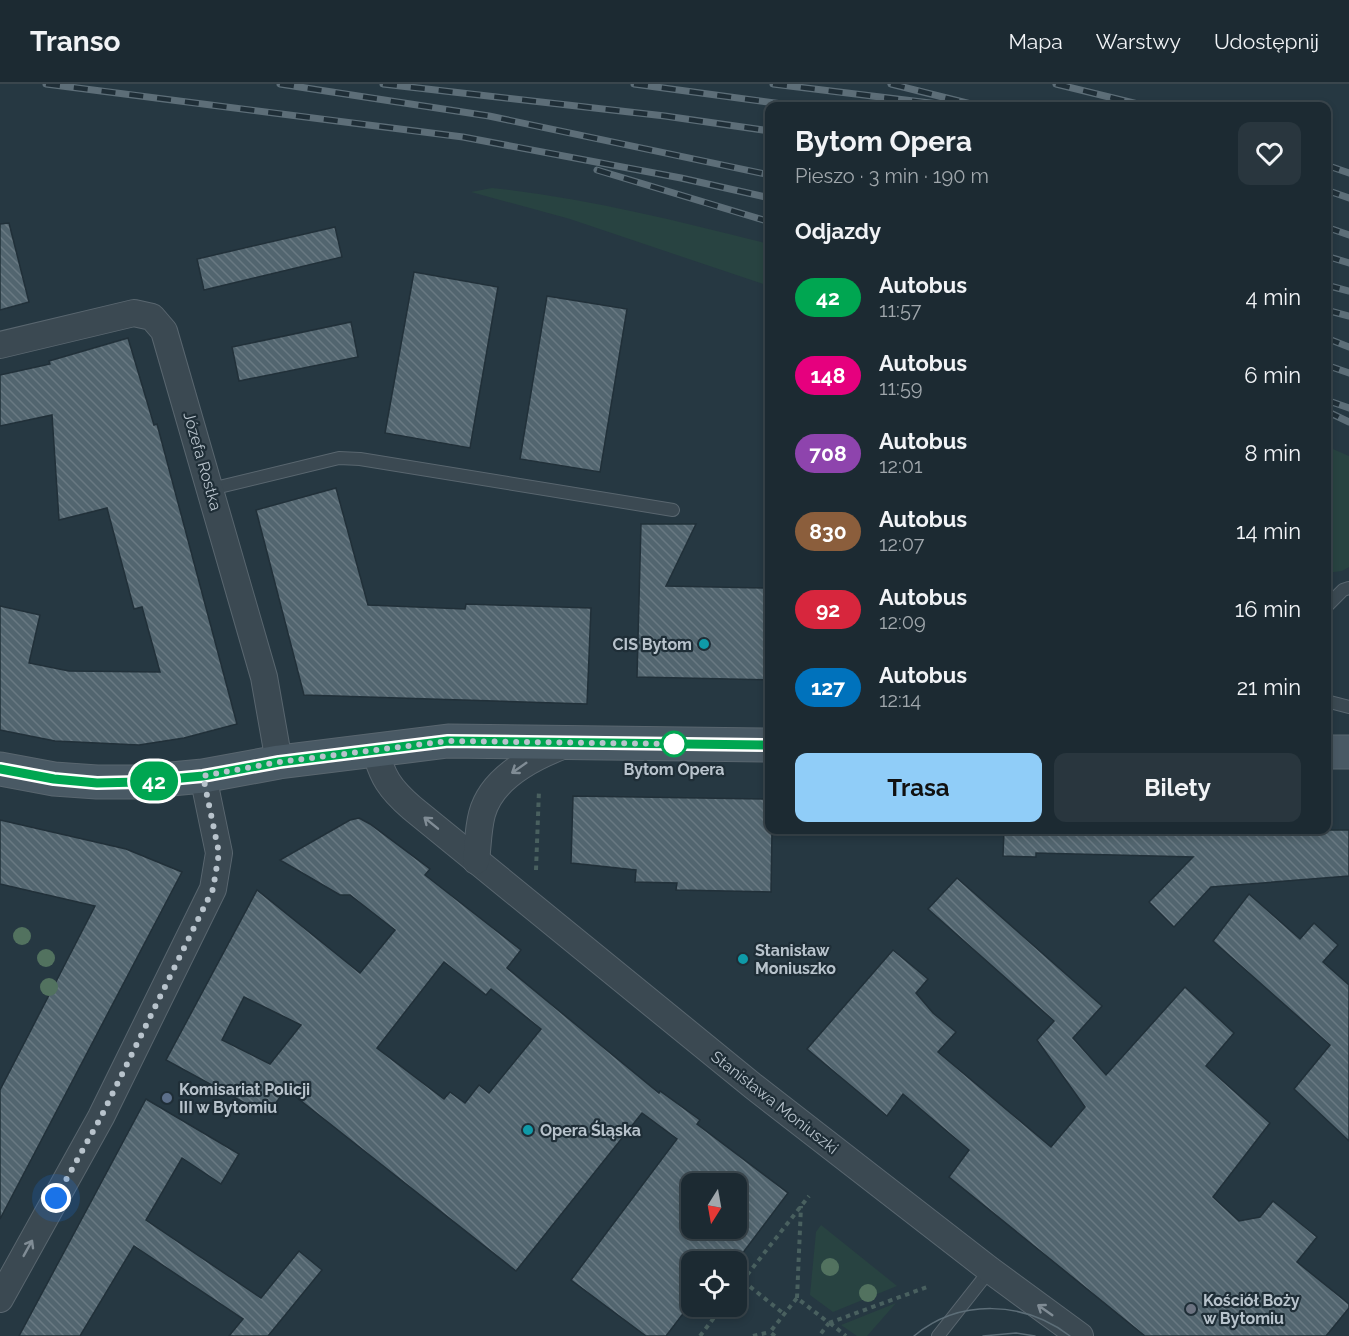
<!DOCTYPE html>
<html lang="pl">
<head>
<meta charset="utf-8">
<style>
	:root { --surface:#1c2a32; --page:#29363e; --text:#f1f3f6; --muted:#a0a7ac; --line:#3a464d; --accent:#90cdf8 }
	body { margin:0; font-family:Raleway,sans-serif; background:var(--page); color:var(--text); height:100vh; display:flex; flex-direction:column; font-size:22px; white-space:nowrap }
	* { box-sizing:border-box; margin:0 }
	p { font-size:20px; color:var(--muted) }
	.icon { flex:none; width:33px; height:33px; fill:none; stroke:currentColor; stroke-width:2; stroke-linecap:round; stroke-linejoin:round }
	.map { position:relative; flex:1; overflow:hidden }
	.sheet { position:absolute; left:765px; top:18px; width:566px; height:732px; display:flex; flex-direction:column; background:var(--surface); border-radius:12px; box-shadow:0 3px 9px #0003,0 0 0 2px var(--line) }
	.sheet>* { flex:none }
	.badge { padding:0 12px; border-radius:20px; font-size:21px; line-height:39px }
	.needle { width:39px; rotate:191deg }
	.controls { position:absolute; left:681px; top:1089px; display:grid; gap:12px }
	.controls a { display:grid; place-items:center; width:66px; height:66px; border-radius:12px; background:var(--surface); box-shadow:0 3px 9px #0003,0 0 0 2px var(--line); font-size:30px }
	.you { position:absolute; width:30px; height:30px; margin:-15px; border:4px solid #fff; border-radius:50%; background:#1a73e8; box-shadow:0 0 0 9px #1a73e833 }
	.map>.badge { position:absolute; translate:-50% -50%; box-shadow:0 0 0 3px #fff }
	h2 { padding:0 30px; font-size:22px; line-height:54px }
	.round { display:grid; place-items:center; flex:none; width:63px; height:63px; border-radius:12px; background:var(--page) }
	.head { display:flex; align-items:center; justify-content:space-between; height:102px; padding:0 30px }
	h1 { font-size:28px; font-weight:700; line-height:45px }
	.primary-button { display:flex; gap:12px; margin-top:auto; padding:12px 30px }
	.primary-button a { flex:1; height:69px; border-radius:12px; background:var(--accent); color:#111; font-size:24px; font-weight:700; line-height:69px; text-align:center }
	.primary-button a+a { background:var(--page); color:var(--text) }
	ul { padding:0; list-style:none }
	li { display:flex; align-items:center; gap:18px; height:78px; padding:0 30px }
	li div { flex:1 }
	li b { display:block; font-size:22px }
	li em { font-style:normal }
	li .badge { min-width:66px; font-weight:700; text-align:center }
	header { display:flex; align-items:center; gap:36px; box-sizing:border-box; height:84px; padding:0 30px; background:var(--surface); border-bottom:2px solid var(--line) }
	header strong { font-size:28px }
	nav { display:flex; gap:33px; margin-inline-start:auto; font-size:21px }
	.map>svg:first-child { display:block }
	.green { fill:#284341 }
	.building { fill:url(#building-back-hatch); stroke:#213039; stroke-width:1.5; fill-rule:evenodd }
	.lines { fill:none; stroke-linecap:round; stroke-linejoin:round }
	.service-casing { stroke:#59666f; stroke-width:14 }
	.minor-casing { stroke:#59666f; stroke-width:28 }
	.secondary-casing { stroke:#59666f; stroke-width:35 }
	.path { stroke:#49605f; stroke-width:4; stroke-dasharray:4.5 4.5; stroke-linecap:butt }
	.service { stroke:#3b4952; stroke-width:12 }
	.minor { stroke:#3b4952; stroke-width:26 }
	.secondary { stroke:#495964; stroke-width:33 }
	.tram { stroke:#5d6e78; stroke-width:1.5 }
	.rail-casing { stroke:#5d6e78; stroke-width:7 }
	.rail { stroke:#1f2e37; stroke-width:4.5; stroke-dasharray:14; stroke-linecap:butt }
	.tree { fill:#52725f }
	.oneway { stroke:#808c95 }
	.line-casing { stroke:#fff; stroke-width:14 }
	.line { stroke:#00a651; stroke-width:9 }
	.walk { stroke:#b8c3cc; stroke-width:6; stroke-dasharray:0 10.8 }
	.culture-dot { fill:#0f9aa8; stroke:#1f2e37; stroke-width:2 }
	.stop-dot { fill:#fff; stroke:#00a651; stroke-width:3 }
	.service-dot { fill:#5c6f8a; stroke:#1f2e37; stroke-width:2 }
	.worship-dot { fill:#6b7280; stroke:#1f2e37; stroke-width:2 }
	.labels { text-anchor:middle; stroke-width:4.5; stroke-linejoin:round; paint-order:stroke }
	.street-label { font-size:16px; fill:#b8c3cc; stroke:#1f2e37 }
	.poi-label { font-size:16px; font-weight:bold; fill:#b8c3cc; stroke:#1f2e37; text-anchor:start }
	.stop-label { font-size:16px; font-weight:bold; fill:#b8c3cc; stroke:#1f2e37 }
</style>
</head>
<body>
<header>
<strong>Transo</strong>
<nav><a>Mapa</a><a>Warstwy</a><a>Udostępnij</a></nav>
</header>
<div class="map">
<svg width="1349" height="1252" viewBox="0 0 1349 1252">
	<defs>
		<pattern id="building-back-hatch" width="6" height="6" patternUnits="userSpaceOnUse" patternTransform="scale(1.5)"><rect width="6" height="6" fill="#52656f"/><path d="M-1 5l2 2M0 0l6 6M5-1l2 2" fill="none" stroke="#697982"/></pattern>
	</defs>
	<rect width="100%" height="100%" fill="#263842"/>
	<!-- green -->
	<g class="green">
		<path d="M492 104C586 114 677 137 769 160V202L570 135 471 108Z"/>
		<polygon points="1326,362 1349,372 1349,483 1342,487 1326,489"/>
		<polygon points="821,1141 897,1202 833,1228 810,1211 816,1148"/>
		<polygon points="896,1219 867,1252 857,1252 841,1241"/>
	</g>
	<!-- building -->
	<g class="building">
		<polygon points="9,139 29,218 0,226 0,140"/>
		<polygon points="335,143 342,173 204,206 197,175"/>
		<polygon points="414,188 498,203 470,364 385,349"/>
		<polygon points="547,212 627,225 600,388 520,375"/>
		<polygon points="351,238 358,273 239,297 232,263"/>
		<polygon points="128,254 154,341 157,340 237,640 184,654 139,661 55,657 0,646 0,522 40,531 29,579 69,587 160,588 142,523 134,525 107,424 59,436 52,331 0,342 0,291 50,280 49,277"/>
		<polygon points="336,404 368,521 465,525 466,520 591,524 587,620 304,611 256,426"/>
		<polygon points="641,440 696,440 666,502 770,504 770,596 637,593"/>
		<polygon points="573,712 770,715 770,746 772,746 771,808 676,806 677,799 635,798 636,786 571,779"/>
		<path d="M359 734 370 740 430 785 425 791 521 866 507 884 659 1009 660 1007 700 1036 697 1040 788 1109 736 1178H692V1218L666 1252H646L571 1196 677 1055 642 1029 516 1187 286 1005 267 1031 166 976 257 806 360 889 395 846 350 811H340L280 776 350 736ZM444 878 486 911 491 905 541 945 489 1009 479 1001 465 1019 450 1008 444 1015 377 964ZM244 913 301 941 270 980 222 956ZM692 1100H736V1144H692Z"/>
		<polygon points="0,736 126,765 182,788 0,1135 0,1006 95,822 0,800"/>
		<polygon points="1004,746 1349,746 1349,792 1211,803 1174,843 1149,818 1193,773 1036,769 1036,773 1003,772"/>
		<polygon points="957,794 1102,922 1073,954 1106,991 1185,903 1234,949 1206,982 1270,1039 1213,1113 1239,1137 1260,1133 1273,1117 1317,1153 1297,1178 1349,1220 1349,1224 1326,1252 1145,1252 949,1093 969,1066 903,1010 887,1032 807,965 893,866 928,895 916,909 933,929 956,948 938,968 1051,1063 1085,1023 1037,956 1054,937 928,825"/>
		<polygon points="1249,810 1300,855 1314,839 1338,861 1323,878 1349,901 1349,1057 1294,1005 1330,961 1213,857"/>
		<polygon points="146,1015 239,1070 221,1100 182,1074 146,1136 261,1214 299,1167 322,1186 268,1252 229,1252 243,1235 134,1162 80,1252 19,1252"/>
	</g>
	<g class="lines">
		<!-- service casing -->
		<g class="service-casing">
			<g id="service">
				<polyline points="211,405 339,374 360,375 673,426"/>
				<polyline points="1326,523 1343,506 1349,504"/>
				<polyline points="1326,617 1349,623"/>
				<polyline points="938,1252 990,1186"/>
			</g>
		</g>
		<!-- minor casing -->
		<g class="minor-casing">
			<g id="minor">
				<polyline points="0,261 134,229 152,233 164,247 264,593 279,678"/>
				<path d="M375 665C382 693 390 705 412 724L753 1002 990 1186 1080 1252"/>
				<path d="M476 777C478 761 478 745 482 730 492 693 533 673 565 661"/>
				<polyline points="0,1215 101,1033 213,805 219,769 203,692"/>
			</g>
		</g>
		<!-- secondary casing -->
		<g class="secondary-casing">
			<g id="secondary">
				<polyline points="1326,668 1349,668"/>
				<polyline points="0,685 54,695 97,698 139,698 203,692 279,678 448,657 770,661"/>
			</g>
		</g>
		<!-- path -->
		<g class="path">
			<polyline points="818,746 821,747"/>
			<polyline points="536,786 539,706"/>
			<polyline points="743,1197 784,1230"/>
			<polyline points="736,1205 809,1112"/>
			<polyline points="797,1214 801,1122"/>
			<polyline points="829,1239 927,1203"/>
			<polyline points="830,1239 846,1252"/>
			<polyline points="700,1252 723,1222"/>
			<polyline points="753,1252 770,1248"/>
			<polyline points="775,1252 770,1248 797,1214 829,1239 819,1252"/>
		</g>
		<!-- service -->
		<use href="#service" class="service"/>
		<!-- minor -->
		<use href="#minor" class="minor"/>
		<!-- secondary -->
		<use href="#secondary" class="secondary"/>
		<!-- tram -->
		<g class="tram">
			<path d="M914 1252C960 1214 1024 1217 1070 1252"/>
			<polyline points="983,1252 1016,1249 1035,1252"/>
		</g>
		<!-- rail casing -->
		<g class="rail-casing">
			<g id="rail">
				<polyline points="46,0 463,53 681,94 770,114"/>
				<polyline points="280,0 489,32 770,91"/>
				<polyline points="383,0 665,32 770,47"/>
				<polyline points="634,0 797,22"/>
				<polyline points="773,0 955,22"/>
				<polyline points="891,0 979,22"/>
				<polyline points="1056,0 1146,22"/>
				<polyline points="1326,81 1349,89"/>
				<polyline points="597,86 770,138"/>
				<polyline points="1326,106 1349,114"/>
				<polyline points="1326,143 1349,151"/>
				<polyline points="1326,172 1349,179"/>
				<polyline points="1326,201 1349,207"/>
				<polyline points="1326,226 1349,232"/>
				<polyline points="1326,254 1349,263"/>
				<polyline points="1326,281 1349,289"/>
				<polyline points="1326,316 1349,324"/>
				<polyline points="1326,327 1349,338"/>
			</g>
		</g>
		<!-- rail -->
		<use href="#rail" class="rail"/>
	</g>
	<!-- trees -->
	<g class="tree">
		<circle cx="22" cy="852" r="9"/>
		<circle cx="46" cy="874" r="9"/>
		<circle cx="49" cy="903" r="9"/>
		<circle cx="830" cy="1183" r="9"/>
		<circle cx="868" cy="1209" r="9"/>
	</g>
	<!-- one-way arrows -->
	<defs><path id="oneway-shaft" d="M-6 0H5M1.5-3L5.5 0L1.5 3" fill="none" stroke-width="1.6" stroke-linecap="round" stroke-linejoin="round" transform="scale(1.5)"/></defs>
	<g class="oneway">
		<use href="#oneway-shaft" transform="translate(519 684) rotate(145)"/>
		<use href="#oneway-shaft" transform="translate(431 739) rotate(-141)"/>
		<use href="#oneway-shaft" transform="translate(28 1164) rotate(-61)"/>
		<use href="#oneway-shaft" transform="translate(1045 1226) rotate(-145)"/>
	</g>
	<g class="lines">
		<!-- line casing -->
		<g class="line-casing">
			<polyline id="line" points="0,685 54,695 97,699 139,698 203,692 279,678 448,657 770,661"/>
		</g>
		<!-- line -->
		<use href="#line" class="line"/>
		<!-- walk -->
		<polyline class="walk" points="56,1114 101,1033 213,805 219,769 203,692 279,678 448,657 676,660 674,660"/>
	</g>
	<!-- markers -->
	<g class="culture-dot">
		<circle cx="704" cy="560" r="6"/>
		<circle cx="743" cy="875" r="6"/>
		<circle cx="528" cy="1046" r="6"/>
	</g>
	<circle class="stop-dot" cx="674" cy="660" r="12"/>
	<circle class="service-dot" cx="167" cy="1014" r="6"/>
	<circle class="worship-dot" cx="1191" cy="1225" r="6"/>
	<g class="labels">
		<!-- street labels -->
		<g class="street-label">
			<text transform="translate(203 377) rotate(74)" y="6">Józefa Rostka</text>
			<text transform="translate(775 1018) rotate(38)" y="6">Stanisława Moniuszki</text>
		</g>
		<!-- poi labels -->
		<g class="poi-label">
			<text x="692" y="566" text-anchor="end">CIS Bytom</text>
			<text x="755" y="872">Stanisław<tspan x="755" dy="18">Moniuszko</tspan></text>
			<text x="179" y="1011">Komisariat Policji<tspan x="179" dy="18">III w Bytomiu</tspan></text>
			<text x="540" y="1052">Opera Śląska</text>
			<text x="1203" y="1222">Kościół Boży<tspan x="1203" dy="18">w Bytomiu</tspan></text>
		</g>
		<!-- stop labels -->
		<g class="stop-label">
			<text x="674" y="691">Bytom Opera</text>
		</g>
	</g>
</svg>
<div class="controls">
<a><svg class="needle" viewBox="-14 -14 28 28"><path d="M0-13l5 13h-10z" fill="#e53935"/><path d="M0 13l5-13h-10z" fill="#a0a7ac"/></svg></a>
<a><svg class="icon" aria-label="locate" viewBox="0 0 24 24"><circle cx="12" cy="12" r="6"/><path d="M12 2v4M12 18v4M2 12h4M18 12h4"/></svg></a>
</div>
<div class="you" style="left:56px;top:1114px"></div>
<b class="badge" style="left:154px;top:697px;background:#00a651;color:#fff">42</b>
<section class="sheet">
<div class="head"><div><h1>Bytom Opera</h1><p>Pieszo · 3 min · 190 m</p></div><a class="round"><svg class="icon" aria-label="heart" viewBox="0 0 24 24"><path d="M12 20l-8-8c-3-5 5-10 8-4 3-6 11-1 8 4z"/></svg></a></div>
<h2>Odjazdy</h2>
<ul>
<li><span class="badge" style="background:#00a651;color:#fff">42</span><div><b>Autobus</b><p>11:57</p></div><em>4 min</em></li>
<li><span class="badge" style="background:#e6007e;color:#fff">148</span><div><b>Autobus</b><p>11:59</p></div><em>6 min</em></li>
<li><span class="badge" style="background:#8e44ad;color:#fff">708</span><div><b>Autobus</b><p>12:01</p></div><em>8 min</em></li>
<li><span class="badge" style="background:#8b5e3c;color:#fff">830</span><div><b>Autobus</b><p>12:07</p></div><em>14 min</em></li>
<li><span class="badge" style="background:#d7263d;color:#fff">92</span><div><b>Autobus</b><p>12:09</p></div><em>16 min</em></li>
<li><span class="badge" style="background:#0072bc;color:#fff">127</span><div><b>Autobus</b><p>12:14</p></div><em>21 min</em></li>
</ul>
<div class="primary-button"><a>Trasa</a><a>Bilety</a></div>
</section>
</div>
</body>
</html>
